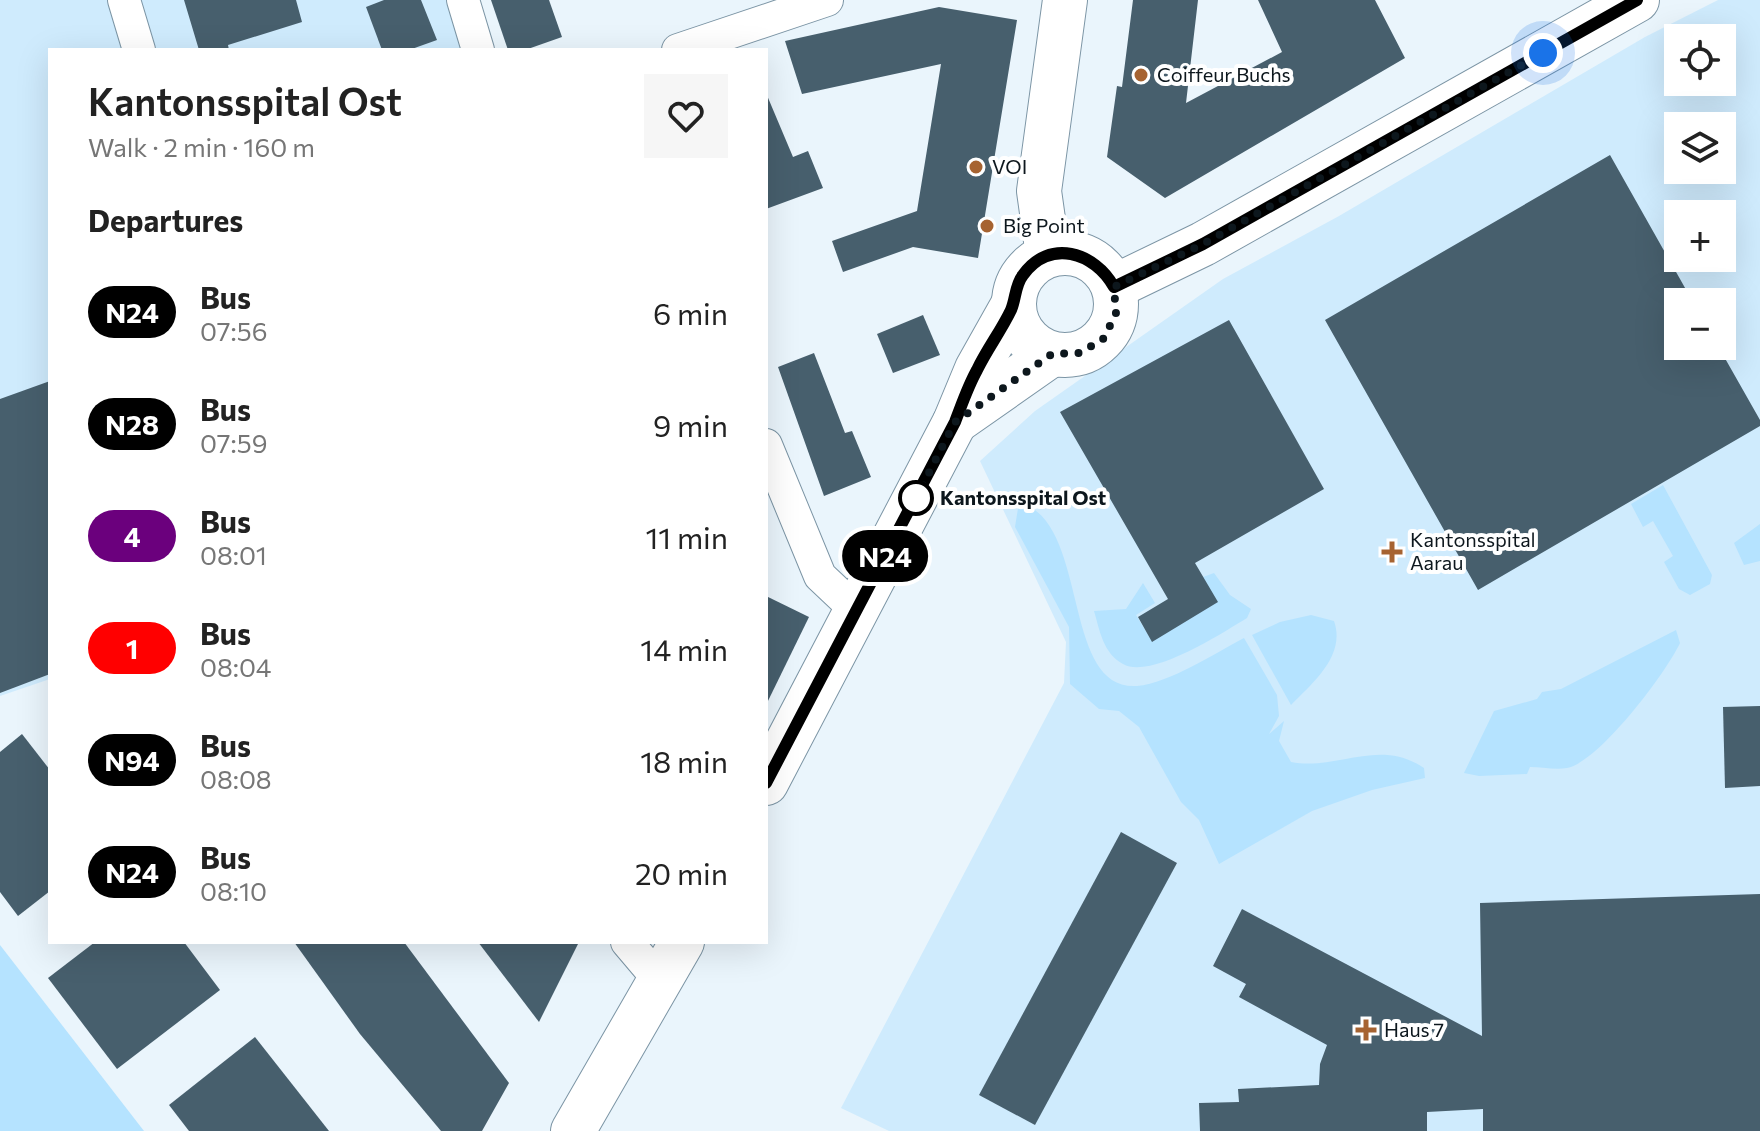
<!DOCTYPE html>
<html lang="en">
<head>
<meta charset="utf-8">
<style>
	:root { --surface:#fff; --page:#f6f6f6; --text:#222; --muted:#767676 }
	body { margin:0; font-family:Commissioner,sans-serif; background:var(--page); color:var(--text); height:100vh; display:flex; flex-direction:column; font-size:30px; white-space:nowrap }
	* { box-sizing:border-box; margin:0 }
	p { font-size:26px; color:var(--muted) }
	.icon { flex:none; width:44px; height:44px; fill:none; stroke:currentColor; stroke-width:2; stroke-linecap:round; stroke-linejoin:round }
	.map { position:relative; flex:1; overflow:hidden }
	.sheet { position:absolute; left:48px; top:48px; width:720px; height:896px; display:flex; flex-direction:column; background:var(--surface); border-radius:0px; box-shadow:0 8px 32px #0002 }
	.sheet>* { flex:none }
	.badge { padding:0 16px; border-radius:26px; font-size:28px; line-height:52px }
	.controls { position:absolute; left:1664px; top:24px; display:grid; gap:16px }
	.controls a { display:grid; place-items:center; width:72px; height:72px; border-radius:0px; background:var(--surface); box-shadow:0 8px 32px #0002; font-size:40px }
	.you { position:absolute; width:40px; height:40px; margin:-20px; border:6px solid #fff; border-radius:50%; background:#1a73e8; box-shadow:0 0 0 12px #1a73e833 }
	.map>.badge { position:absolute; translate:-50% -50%; box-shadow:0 0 0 4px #fff }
	h2 { padding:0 40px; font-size:30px; line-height:72px }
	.round { display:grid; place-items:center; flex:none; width:84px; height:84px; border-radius:0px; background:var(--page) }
	.head { display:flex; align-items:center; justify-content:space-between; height:136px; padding:0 40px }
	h1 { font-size:38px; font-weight:600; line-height:60px }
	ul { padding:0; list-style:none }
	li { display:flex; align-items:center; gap:24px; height:112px; padding:0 40px }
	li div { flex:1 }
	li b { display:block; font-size:30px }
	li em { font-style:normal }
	li .badge { min-width:88px; font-weight:700; text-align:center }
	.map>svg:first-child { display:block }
	.built { fill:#cfebfd; fill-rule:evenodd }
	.green { fill:#b5e3ff }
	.building { fill:#475f6d }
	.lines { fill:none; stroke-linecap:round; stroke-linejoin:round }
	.street-casing { stroke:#7c95a5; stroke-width:34 }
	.secondary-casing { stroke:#7c95a5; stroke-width:46 }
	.primary-casing { stroke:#7c95a5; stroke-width:46 }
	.street { stroke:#fff; stroke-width:32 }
	.secondary { stroke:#fff; stroke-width:44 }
	.primary { stroke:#fff; stroke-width:44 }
	.line-casing { stroke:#fff; stroke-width:18 }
	.line { stroke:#000; stroke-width:12 }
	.walk { stroke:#0d171d; stroke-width:8; stroke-dasharray:0 14.4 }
	.poi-dot { fill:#a66331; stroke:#fff; stroke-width:3 }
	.stop-dot { fill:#fff; stroke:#000; stroke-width:4 }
	.labels { text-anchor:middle; stroke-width:8; stroke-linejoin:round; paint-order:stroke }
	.poi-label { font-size:20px; fill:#0d171d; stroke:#fff; text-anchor:start }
	.stop-label { font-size:20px; font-weight:bold; fill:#0d171d; stroke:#fff; text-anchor:start }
</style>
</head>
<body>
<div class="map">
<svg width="1760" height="1131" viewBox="0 0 1760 1131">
	<rect width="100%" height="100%" fill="#eaf5fc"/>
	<!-- built -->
	<g class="built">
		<polygon points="0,0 463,0 478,50 50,50 50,679 0,696"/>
		<path d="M1718 0H1760V1131H889L841 1108 1064 683 1066 642 980 461 1035 411 1223 279 1339 216 1645 37ZM1678 38H1722V82H1678ZM1678 126H1722V170H1678ZM1678 214H1722V258H1678ZM1678 302H1722V346H1678Z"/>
	</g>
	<!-- green -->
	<g class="green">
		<polygon points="1663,485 1712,575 1710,584 1690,595 1679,589 1664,562 1673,556 1653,521 1643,527 1631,504"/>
		<path d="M1019 502C1091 522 1060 691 1137 686 1170 683 1215 653 1244 638L1277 695 1279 716 1269 734 1284 721 1279 741 1291 762C1337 771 1379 737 1424 768L1425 778 1372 790 1312 811 1219 864 1199 820 1181 802 1139 727 1119 711 1099 709 1070 684 1069 627 1015 527Z"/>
		<polygon points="1760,524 1760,561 1744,565 1734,543"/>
		<path d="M1214 573 1230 595 1251 609 1247 618C1222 633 1150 680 1123 664 1103 653 1100 631 1094 611L1126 609 1143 583 1155 603 1136 615 1152 641 1203 577Z"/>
		<path d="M1311 615 1334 621C1346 655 1314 682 1291 705L1252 635 1280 622Z"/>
		<path d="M1676 630 1680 643C1666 673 1599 762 1567 768 1555 770 1541 767 1530 767L1527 774 1479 776 1464 773 1494 711 1537 699 1542 692 1561 689Z"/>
		<polygon points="0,945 144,1131 0,1131"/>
	</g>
	<!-- building -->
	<g class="building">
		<polygon points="184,0 296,0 302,22 228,45 229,50 199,50"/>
		<polygon points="384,0 421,0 437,40 409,50 382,50 366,7"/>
		<polygon points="491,0 549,0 562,37 525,50 508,50"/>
		<polygon points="1133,0 1198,0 1186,103 1282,52 1258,0 1375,0 1405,58 1165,198 1107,157 1117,86 1122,87"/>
		<polygon points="939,7 1017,20 978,258 913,247 843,272 832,241 917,211 941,64 802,94 785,41"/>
		<polygon points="766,93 793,157 808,151 823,188 766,209"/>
		<polygon points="1610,155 1693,302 1678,302 1678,346 1718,346 1760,420 1760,426 1478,590 1325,320"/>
		<polygon points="923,315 940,355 893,373 877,334"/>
		<polygon points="1229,320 1324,489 1195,563 1218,602 1152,642 1138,617 1168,599 1060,412"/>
		<polygon points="814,353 845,433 852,431 871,477 824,496 778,367"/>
		<polygon points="50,381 50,674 0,693 0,399"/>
		<polygon points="766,596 809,617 766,705"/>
		<polygon points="1760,706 1760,786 1725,788 1723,707"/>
		<polygon points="22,734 50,770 50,891 18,916 0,892 0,752"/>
		<polygon points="1121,832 1177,863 1035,1125 979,1095"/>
		<polygon points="1760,894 1760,1131 1483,1131 1483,1109 1427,1112 1427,1131 1200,1131 1199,1103 1239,1102 1238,1089 1319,1085 1320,1064 1327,1045 1239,997 1246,984 1213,966 1242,909 1482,1036 1480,903"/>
		<polygon points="95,942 184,942 220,990 117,1069 48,978"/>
		<polygon points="294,942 404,942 509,1083 482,1131 441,1131 360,1034"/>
		<polygon points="478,942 579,942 539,1022"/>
		<polygon points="255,1037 329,1131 189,1131 169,1105"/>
	</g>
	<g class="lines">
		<!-- street casing -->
		<g class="street-casing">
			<g id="street">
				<polyline points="124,0 139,50"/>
				<polyline points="463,0 478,50"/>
				<polyline points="678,50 827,0"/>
				<polyline points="766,445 820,576 857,611"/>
				<polyline points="627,942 660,981"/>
			</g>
		</g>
		<!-- secondary casing -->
		<g class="secondary-casing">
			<polyline id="secondary" points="1048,255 1039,191 1065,0"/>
		</g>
		<!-- primary casing -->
		<g class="primary-casing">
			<g id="primary">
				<circle cx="1065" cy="304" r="51"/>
				<polyline points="1114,287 1203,244 1637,0"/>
				<polyline points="955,422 1052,354"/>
				<polyline points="766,783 955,422 977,369 1013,305"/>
				<polyline points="573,1131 682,942"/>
			</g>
		</g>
		<!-- street -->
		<use href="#street" class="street"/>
		<!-- secondary -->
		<use href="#secondary" class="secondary"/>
		<!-- primary -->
		<use href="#primary" class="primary"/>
	</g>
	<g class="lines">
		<!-- line casing -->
		<g class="line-casing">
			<path id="line" d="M766 783 955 422C962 404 968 386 977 370 987 349 1001 331 1011 310 1016 298 1015 285 1023 275 1049 238 1095 252 1114 287L1203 244 1637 0"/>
		</g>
		<!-- line -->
		<use href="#line" class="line"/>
		<!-- walk -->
		<polyline class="walk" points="916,498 955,422 1052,354 1080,353 1103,339 1116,314 1114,287 1203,244 1543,53"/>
	</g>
	<!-- markers -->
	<g class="poi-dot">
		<circle cx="1141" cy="75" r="8"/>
		<circle cx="976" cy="167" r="8"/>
		<circle cx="987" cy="226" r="8"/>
		<path d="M1388 540h8v8h8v8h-8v8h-8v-8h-8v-8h8z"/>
		<path d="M1362 1018h8v8h8v8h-8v8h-8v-8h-8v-8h8z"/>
	</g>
	<circle class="stop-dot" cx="916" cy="498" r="16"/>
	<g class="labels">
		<!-- poi labels -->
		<g class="poi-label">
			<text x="1157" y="82">Coiffeur Buchs</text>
			<text x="992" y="174">VOI</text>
			<text x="1003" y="233">Big Point</text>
			<text x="1410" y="547">Kantonsspital<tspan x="1410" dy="23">Aarau</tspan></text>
			<text x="1384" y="1037">Haus 7</text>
		</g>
		<!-- stop labels -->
		<g class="stop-label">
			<text x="940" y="505">Kantonsspital Ost</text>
		</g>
	</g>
</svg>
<div class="controls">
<a><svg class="icon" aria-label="locate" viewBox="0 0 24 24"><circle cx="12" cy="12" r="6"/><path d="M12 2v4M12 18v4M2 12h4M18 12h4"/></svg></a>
<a><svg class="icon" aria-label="layers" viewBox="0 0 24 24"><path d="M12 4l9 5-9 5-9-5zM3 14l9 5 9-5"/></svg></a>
<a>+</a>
<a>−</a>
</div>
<div class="you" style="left:1543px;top:53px"></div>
<b class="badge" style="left:885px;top:556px;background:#000;color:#fff">N24</b>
<section class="sheet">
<div class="head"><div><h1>Kantonsspital Ost</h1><p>Walk · 2 min · 160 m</p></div><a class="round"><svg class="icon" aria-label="heart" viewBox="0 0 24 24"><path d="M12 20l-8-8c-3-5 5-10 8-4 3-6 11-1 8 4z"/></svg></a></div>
<h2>Departures</h2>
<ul>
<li><span class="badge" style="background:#000;color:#fff">N24</span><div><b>Bus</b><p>07:56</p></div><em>6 min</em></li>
<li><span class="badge" style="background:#000;color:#fff">N28</span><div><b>Bus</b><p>07:59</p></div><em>9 min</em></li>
<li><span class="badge" style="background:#6b007d;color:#fff">4</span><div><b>Bus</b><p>08:01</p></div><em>11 min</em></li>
<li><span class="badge" style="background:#f00;color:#fff">1</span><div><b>Bus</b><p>08:04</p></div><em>14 min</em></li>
<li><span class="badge" style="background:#000;color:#fff">N94</span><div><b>Bus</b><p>08:08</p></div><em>18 min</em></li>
<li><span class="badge" style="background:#000;color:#fff">N24</span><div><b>Bus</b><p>08:10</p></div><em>20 min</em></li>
</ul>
</section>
</div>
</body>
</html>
